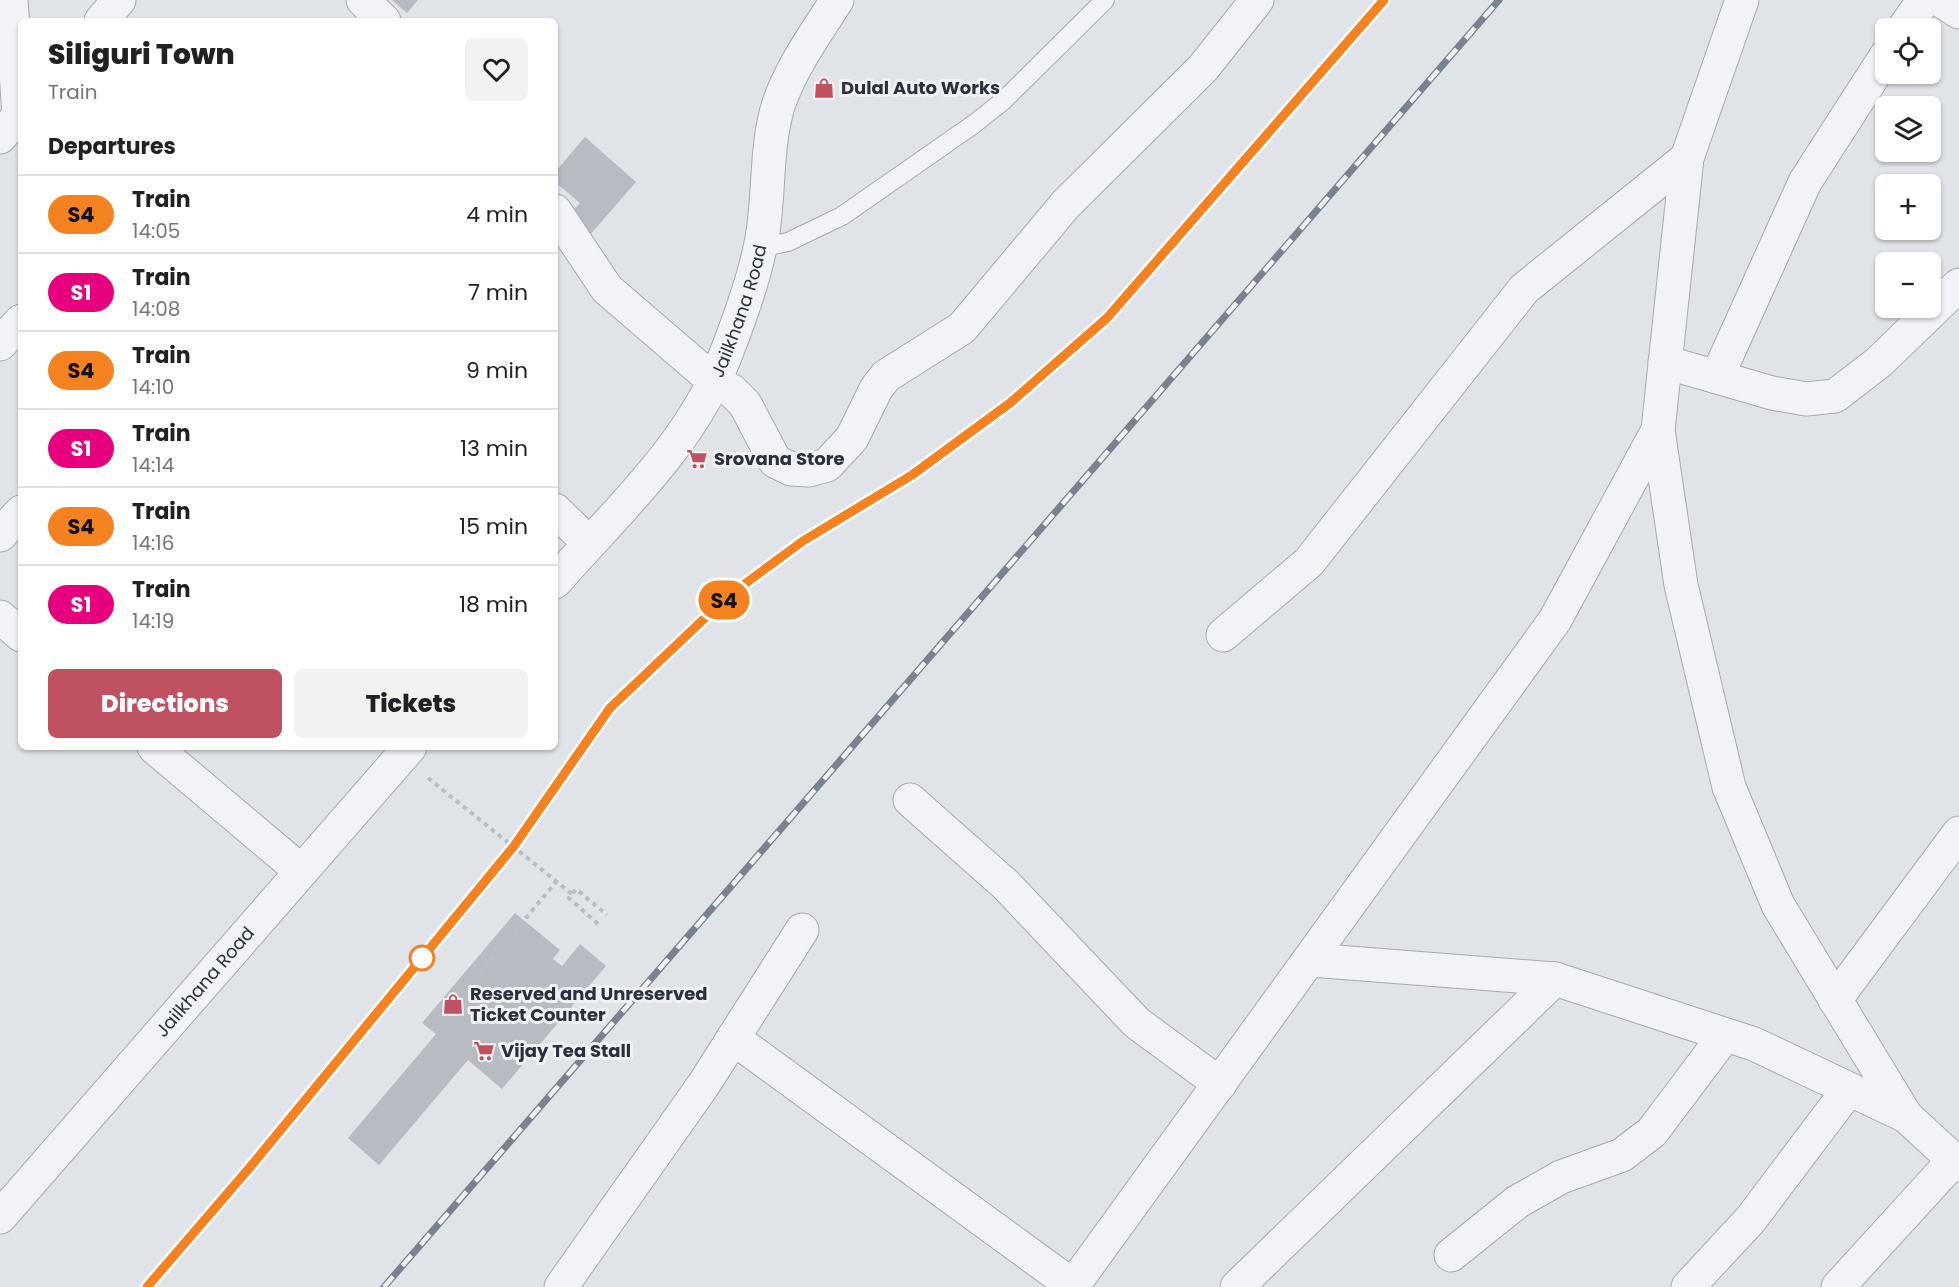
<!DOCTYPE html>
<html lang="en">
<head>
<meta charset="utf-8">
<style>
	:root { --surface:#fff; --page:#f2f2f2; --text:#202124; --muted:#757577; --line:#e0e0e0; --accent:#bf5161 }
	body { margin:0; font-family:Poppins,sans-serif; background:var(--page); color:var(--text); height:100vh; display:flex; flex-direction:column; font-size:22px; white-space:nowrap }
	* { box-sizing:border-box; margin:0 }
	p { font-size:20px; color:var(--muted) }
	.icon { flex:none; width:33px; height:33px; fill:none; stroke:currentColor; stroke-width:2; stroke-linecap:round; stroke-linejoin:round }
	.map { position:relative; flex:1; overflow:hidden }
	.side { position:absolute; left:18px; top:18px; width:540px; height:732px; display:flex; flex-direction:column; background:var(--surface); border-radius:9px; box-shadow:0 2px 4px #0004 }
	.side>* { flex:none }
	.badge { padding:0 12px; border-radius:20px; font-size:21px; line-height:39px }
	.fabs { position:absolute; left:1875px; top:18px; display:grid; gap:12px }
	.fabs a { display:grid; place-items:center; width:66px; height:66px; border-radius:9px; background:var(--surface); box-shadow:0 2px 4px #0004; font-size:30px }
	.map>.badge { position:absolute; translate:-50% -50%; box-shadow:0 0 0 3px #fff }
	h2 { padding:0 30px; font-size:22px; line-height:54px }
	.round { display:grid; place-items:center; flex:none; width:63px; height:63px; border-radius:9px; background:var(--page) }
	.headline { display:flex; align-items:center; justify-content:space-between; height:102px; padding:0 30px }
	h1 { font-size:28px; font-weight:800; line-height:45px }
	.primary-button { display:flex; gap:12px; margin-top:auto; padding:12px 30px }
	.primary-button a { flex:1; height:69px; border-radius:9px; background:var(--accent); color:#fff; font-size:24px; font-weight:800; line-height:69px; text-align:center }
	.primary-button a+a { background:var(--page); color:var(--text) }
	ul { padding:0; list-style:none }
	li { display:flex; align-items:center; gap:18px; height:78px; padding:0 30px; border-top:2px solid var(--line) }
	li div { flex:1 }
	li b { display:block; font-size:22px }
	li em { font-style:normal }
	li .badge { min-width:66px; font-weight:700; text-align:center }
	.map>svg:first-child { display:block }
	.building { fill:#b7bcc3 }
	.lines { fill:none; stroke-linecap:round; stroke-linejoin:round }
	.service-casing { stroke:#a6aab1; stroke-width:20 }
	.minor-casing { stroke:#a6aab1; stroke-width:35 }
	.tertiary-casing { stroke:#a6aab1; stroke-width:35 }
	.path { stroke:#babdc2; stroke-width:4; stroke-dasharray:4.5 4.5; stroke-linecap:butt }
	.service { stroke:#f2f3f6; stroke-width:18 }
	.minor { stroke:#f2f3f6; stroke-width:33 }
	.tertiary { stroke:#f2f3f6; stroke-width:33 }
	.rail-casing { stroke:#7b828f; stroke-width:7 }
	.rail { stroke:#eff1f5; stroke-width:4.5; stroke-dasharray:14; stroke-linecap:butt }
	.line-casing { stroke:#fff; stroke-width:14 }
	.line { stroke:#f58220; stroke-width:9 }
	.stop-dot { fill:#fff; stroke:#f58220; stroke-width:3 }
	.labels { text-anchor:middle; stroke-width:6; stroke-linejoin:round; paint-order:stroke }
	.poi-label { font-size:18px; font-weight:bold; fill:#2a313d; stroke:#eff1f5; text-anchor:start }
	.street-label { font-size:18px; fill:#2a313d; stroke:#eff1f5 }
</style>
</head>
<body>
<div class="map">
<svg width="1959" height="1287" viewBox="0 0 1959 1287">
	<rect width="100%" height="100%" fill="#e0e3e7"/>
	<!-- building -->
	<g class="building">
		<polygon points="392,0 418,0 407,13"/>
		<polygon points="585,137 636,182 590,235 568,216 580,203 555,182 555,172"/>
		<polygon points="515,913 560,950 553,959 562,966 580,944 606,966 502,1089 468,1060 379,1165 348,1138 436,1034 422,1023"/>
	</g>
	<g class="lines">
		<!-- service casing -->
		<g class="service-casing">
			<polyline id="service" points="759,248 788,242 842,216 974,124 1003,101 1105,0"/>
		</g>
		<!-- minor casing -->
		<g class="minor-casing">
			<g id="minor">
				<polyline points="11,0 19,115"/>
				<polyline points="363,0 384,21"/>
				<polyline points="101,21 119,0"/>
				<polyline points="1904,28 1924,0"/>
				<polyline points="0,137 21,113"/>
				<polyline points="555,211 607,289 714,381 732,391 745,404 775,461 791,469 809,470 827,465 852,438 876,389 886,376 962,328 1066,204 1203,68 1257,0"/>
				<polyline points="0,344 21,321"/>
				<polyline points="1665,362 1772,393 1806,399 1835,396 1879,362 1959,285"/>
				<polyline points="1717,377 1805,182 1886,56"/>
				<polyline points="555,510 589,543"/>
				<polyline points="0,535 21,512"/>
				<polyline points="0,617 21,635"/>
				<polyline points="1223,635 1309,562 1524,289 1687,158"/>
				<polyline points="154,747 301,871"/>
				<polyline points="910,800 1006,885 1137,1023 1220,1084"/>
				<polyline points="1835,1000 1959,833"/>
				<polyline points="733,1038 1073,1286"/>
				<polyline points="1451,1255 1517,1202 1561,1177 1622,1155 1652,1132 1725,1035"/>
				<polyline points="561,1287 704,1084 802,930"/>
				<polyline points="1237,1287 1555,979"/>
				<polyline points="1688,1287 1751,1219 1849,1089"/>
				<polyline points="1838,1287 1954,1160"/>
			</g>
		</g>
		<!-- tertiary casing -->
		<g class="tertiary-casing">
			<g id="tertiary">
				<polyline points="1940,0 1959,12"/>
				<polyline points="1658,430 1681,585 1729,787 1778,905 1906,1116"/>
				<path id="s1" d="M555 582C617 511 688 448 724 359 739 321 755 278 762 238 770 193 765 147 779 103 792 66 816 33 837 0"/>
				<polyline points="1311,960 1555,979 1754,1044 1906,1116 1959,1165"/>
				<path id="s2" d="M0 1217 410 747"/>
				<polyline points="1072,1287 1555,620 1658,430 1687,158 1742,0"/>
			</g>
		</g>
		<!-- path -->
		<g class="path">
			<polyline points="428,778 572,894"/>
			<polyline points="598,924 569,898 576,889 607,915"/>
			<polyline points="459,997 466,1003"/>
			<polyline points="456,1001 557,881"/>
		</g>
		<!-- service -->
		<use href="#service" class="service"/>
		<!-- minor -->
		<use href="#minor" class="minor"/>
		<!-- tertiary -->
		<use href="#tertiary" class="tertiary"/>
		<!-- rail casing -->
		<g class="rail-casing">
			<g id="rail">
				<polyline points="147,1287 251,1166 514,846 610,709 727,597 803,541 912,475 1010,403 1107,318 1384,0"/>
				<polyline points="384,1287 1499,0"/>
			</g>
		</g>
		<!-- rail -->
		<use href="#rail" class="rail"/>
	</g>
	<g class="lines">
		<!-- line casing -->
		<g class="line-casing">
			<polyline id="line" points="147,1287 251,1166 514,846 610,708 727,597 803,541 912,475 1010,403 1107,318 1384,0"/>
		</g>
		<!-- line -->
		<use href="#line" class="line"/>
	</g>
	<!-- icons -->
	<defs>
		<g id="shop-bare" transform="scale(1.62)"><path d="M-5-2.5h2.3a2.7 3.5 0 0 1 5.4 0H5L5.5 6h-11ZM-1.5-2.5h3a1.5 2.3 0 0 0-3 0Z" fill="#bf5161" stroke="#eff1f5" stroke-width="2.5" paint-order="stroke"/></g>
		<g id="supermarket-bare" transform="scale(1.62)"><path d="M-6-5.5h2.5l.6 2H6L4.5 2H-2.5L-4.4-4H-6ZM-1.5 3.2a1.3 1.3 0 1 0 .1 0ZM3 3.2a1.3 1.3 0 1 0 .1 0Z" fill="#bf5161" stroke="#eff1f5" stroke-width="2.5" paint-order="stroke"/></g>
	</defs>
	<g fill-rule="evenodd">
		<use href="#shop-bare" x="824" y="88"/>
		<use href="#supermarket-bare" x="697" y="459"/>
		<use href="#shop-bare" x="453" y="1004"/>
		<use href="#supermarket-bare" x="484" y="1051"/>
	</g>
	<!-- markers -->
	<circle class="stop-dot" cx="422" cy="958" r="12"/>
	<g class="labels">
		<!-- poi labels -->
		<g class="poi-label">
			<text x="841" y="94">Dulal Auto Works</text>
			<text x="714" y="465">Srovana Store</text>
			<text x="470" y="1000">Reserved and Unreserved<tspan x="470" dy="21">Ticket Counter</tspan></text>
			<text x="501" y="1057">Vijay Tea Stall</text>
		</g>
		<!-- street labels -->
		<g class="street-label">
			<text dy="6" stroke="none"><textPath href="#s1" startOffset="332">Jailkhana Road</textPath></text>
			<text dy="6" stroke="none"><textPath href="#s2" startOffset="312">Jailkhana Road</textPath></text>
		</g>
	</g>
</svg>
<div class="fabs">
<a><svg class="icon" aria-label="locate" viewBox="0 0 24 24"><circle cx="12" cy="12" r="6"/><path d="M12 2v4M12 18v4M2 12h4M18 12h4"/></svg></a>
<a><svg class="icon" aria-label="layers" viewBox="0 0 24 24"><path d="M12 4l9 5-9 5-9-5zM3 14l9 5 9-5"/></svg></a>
<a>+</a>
<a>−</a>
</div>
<b class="badge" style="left:724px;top:600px;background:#f58220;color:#111">S4</b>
<section class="side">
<div class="headline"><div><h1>Siliguri Town</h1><p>Train</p></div><a class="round"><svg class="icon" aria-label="heart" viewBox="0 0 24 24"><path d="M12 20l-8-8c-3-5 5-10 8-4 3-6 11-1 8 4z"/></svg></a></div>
<h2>Departures</h2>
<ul>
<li><span class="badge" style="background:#f58220;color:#111">S4</span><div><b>Train</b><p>14:05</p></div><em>4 min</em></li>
<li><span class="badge" style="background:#e6007e;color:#fff">S1</span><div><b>Train</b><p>14:08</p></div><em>7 min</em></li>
<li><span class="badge" style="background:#f58220;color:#111">S4</span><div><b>Train</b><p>14:10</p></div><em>9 min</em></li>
<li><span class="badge" style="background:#e6007e;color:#fff">S1</span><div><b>Train</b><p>14:14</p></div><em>13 min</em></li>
<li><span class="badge" style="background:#f58220;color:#111">S4</span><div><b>Train</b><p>14:16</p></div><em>15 min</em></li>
<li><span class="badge" style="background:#e6007e;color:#fff">S1</span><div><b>Train</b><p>14:19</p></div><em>18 min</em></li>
</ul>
<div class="primary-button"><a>Directions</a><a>Tickets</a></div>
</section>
</div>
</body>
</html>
